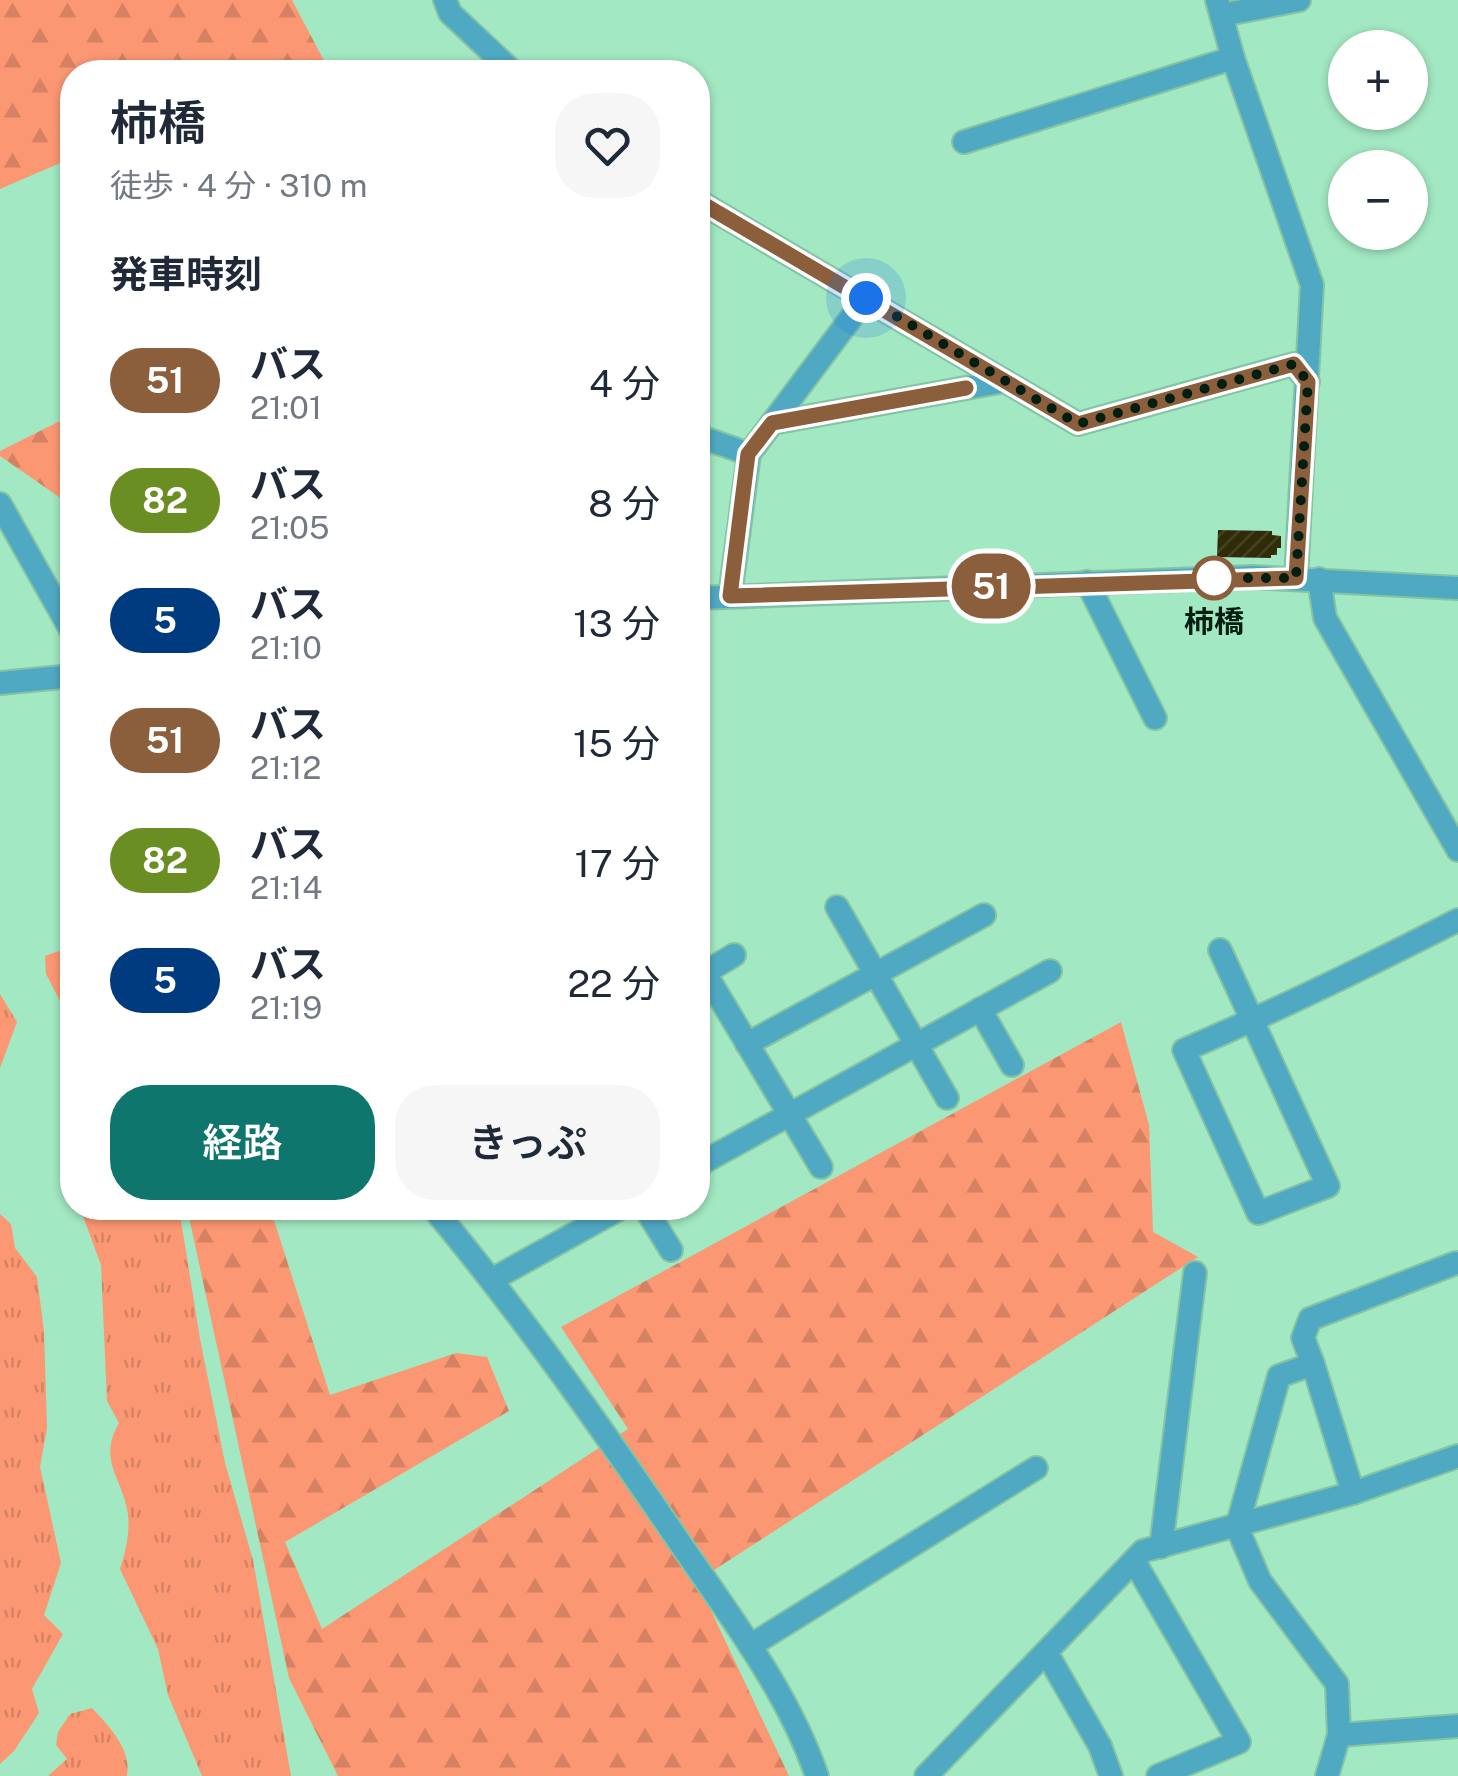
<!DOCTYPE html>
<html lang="ja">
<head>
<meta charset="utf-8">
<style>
	:root { --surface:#fff; --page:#f6f6f7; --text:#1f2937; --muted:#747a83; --accent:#0f766e }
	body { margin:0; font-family:"Public Sans","Noto Sans JP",sans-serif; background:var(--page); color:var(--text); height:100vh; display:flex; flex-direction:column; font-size:38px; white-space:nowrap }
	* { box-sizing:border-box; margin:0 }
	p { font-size:32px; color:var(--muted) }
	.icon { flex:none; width:55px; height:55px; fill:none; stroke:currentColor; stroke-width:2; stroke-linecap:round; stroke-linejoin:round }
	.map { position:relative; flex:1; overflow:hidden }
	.side { position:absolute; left:60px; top:60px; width:650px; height:1160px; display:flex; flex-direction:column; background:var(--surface); border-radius:40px; box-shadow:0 2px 8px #0004 }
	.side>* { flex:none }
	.badge { padding:0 20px; border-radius:32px; font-size:35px; line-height:65px }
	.fabs { position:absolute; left:1328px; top:30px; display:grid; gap:20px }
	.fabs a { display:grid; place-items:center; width:100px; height:100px; border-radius:50%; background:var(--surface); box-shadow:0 2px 8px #0004; font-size:50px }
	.you { position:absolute; width:50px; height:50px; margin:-25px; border:8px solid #fff; border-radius:50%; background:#1a73e8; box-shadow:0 0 0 15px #1a73e833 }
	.map>.badge { position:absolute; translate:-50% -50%; box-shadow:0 0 0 5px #fff }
	h2 { padding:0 50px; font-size:38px; line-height:90px }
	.round { display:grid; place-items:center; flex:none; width:105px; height:105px; border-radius:40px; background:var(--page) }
	.overview { display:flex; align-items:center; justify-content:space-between; height:170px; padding:0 50px }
	h1 { font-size:48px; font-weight:600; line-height:75px }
	.primary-button { display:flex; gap:20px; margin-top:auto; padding:20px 50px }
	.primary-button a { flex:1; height:115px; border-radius:40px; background:var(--accent); color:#fff; font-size:40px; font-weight:600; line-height:115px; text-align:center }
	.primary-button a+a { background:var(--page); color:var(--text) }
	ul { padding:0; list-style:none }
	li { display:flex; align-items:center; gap:30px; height:120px; padding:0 50px }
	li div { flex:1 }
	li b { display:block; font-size:38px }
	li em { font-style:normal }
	li .badge { min-width:110px; font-weight:700; text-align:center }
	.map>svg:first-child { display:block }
	.grass { fill:url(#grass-tufts) }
	.forest { fill:url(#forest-firs) }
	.building { fill:url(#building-hatch) }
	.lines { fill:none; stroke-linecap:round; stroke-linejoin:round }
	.minor-casing { stroke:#85c4a2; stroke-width:26 }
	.minor { stroke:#50a9c3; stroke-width:22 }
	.line-casing { stroke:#fff; stroke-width:22 }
	.line { stroke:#8b5e3c; stroke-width:15 }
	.walk { stroke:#021e11; stroke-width:10; stroke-dasharray:0 18 }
	.stop-dot { fill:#fff; stroke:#8b5e3c; stroke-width:5 }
	.labels { text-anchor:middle; stroke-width:10; stroke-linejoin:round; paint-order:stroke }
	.stop-label { font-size:30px; font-weight:bold; fill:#021e11; stroke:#a2e8c2 }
</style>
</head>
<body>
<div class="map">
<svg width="1458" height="1776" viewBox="0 0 1458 1776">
	<defs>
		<pattern id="grass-tufts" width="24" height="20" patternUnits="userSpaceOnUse" patternTransform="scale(2.5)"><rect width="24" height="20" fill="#fc9773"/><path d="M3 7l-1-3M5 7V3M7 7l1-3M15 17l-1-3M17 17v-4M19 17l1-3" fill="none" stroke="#d68262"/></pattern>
		<pattern id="forest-firs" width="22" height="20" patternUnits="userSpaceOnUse" patternTransform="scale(2.5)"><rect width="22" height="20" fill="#fc9773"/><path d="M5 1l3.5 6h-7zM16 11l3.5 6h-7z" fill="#d68262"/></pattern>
		<pattern id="building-hatch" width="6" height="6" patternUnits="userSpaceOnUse" patternTransform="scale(2.5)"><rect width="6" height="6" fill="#312c08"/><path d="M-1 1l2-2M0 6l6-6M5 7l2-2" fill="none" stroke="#444222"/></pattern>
	</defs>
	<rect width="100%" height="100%" fill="#a2e8c2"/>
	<!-- grass -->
	<g class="grass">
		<polygon points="67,948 72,950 72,1024 46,974 45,956"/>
		<polygon points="0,994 17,1022 0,1068"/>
		<path d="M80 1208H179L200 1339 225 1463 253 1560 291 1776H202L168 1695 158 1649 120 1569C126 1551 130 1532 128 1514 123 1478 97 1461 119 1423L107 1401 101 1265Z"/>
		<polygon points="0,1214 11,1224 15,1248 37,1277 44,1331 47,1428 40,1467 61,1563 44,1615 63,1634 32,1689 39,1713 14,1751 0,1764"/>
		<path d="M92 1708C109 1726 132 1750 127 1776H48L67 1759 56 1745 58 1732 70 1714Z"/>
	</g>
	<!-- forest -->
	<g class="forest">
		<polygon points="0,0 292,0 330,72 72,72 72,158 0,189"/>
		<polygon points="72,415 72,506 0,456 0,451"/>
		<polygon points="1121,1022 1149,1125 1153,1232 1198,1257 697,1581 789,1776 338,1776 289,1678 187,1208 270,1208 330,1395 456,1353 487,1357 509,1411 285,1542 322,1629 628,1429 561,1327"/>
	</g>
	<!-- building -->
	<polygon class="building" points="1218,530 1272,531 1272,535 1281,536 1281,548 1277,548 1277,555 1271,555 1271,558 1217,557"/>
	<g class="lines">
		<!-- minor casing -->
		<g class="minor-casing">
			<g id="minor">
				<polyline points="445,0 450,13 513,72"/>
				<polyline points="1217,0 1233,58 1312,285 1296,578"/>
				<polyline points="1222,15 1299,0"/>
				<polyline points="964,142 1233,58"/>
				<polyline points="698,201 1078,424 1294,364 1308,382"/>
				<polyline points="772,423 1005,381"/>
				<polyline points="698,436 749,454 730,596"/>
				<polyline points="749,454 866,298"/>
				<polyline points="0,504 72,632"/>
				<polyline points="1319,579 1325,618 1458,850"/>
				<polyline points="1087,582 1155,718"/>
				<polyline points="698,598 1252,577 1458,588"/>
				<polyline points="0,683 72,676"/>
				<polyline points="837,907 947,1098"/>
				<path d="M1220 950 1328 1186 1258 1213 1184 1050C1278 1010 1368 966 1458 920"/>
				<polyline points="705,973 821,1167"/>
				<polyline points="698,977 734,955"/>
				<polyline points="980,1009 1012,1065"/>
				<polyline points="747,1044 984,915"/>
				<polyline points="698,1165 1050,971"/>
				<path d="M433 1208C523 1316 603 1430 682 1546 732 1619 788 1692 817 1776"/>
				<polyline points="645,1208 671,1250"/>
				<polyline points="493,1279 621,1208"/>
				<polyline points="1313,1364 1303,1338 1310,1319 1456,1263"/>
				<polyline points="1161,1547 1195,1273"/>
				<polyline points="1134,1561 1239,1742 1158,1776"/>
				<polyline points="750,1646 1036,1468"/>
				<polyline points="1339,1735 1458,1726"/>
				<polyline points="926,1776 1046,1652"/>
				<polyline points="1111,1776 1100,1746 1046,1652 1143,1551 1353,1493 1458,1456"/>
				<polyline points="1327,1776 1339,1735 1337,1684 1260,1581 1237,1527 1279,1376 1313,1364 1353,1493"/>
			</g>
		</g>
		<!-- minor -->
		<use href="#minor" class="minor"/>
	</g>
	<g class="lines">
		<!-- line casing -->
		<g class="line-casing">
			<polyline id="line" points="698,201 1078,424 1294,364 1308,382 1296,578 730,596 748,454 772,423 966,388"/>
		</g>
		<!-- line -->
		<use href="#line" class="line"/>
		<!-- walk -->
		<polyline class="walk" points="866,298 1078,424 1294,364 1308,382 1296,578 1214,578"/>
	</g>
	<!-- markers -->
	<circle class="stop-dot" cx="1214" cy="578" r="20"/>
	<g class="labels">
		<!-- stop labels -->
		<g class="stop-label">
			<text x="1214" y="632">柿橋</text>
		</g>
	</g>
</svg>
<div class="fabs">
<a>+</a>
<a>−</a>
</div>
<div class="you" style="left:866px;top:298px"></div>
<b class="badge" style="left:991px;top:586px;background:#8b5e3c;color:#fff">51</b>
<section class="side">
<div class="overview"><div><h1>柿橋</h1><p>徒歩 · 4 分 · 310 m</p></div><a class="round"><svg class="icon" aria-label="heart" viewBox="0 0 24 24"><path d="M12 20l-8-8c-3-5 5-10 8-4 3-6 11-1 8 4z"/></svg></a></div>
<h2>発車時刻</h2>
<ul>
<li><span class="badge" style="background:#8b5e3c;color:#fff">51</span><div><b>バス</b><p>21:01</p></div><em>4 分</em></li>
<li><span class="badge" style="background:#6b8e23;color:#fff">82</span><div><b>バス</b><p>21:05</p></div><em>8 分</em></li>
<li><span class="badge" style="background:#003b80;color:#fff">5</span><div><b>バス</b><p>21:10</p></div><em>13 分</em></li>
<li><span class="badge" style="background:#8b5e3c;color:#fff">51</span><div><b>バス</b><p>21:12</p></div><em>15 分</em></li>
<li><span class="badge" style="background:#6b8e23;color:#fff">82</span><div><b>バス</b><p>21:14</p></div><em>17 分</em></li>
<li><span class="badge" style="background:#003b80;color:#fff">5</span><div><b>バス</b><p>21:19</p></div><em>22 分</em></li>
</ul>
<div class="primary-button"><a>経路</a><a>きっぷ</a></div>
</section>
</div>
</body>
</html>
